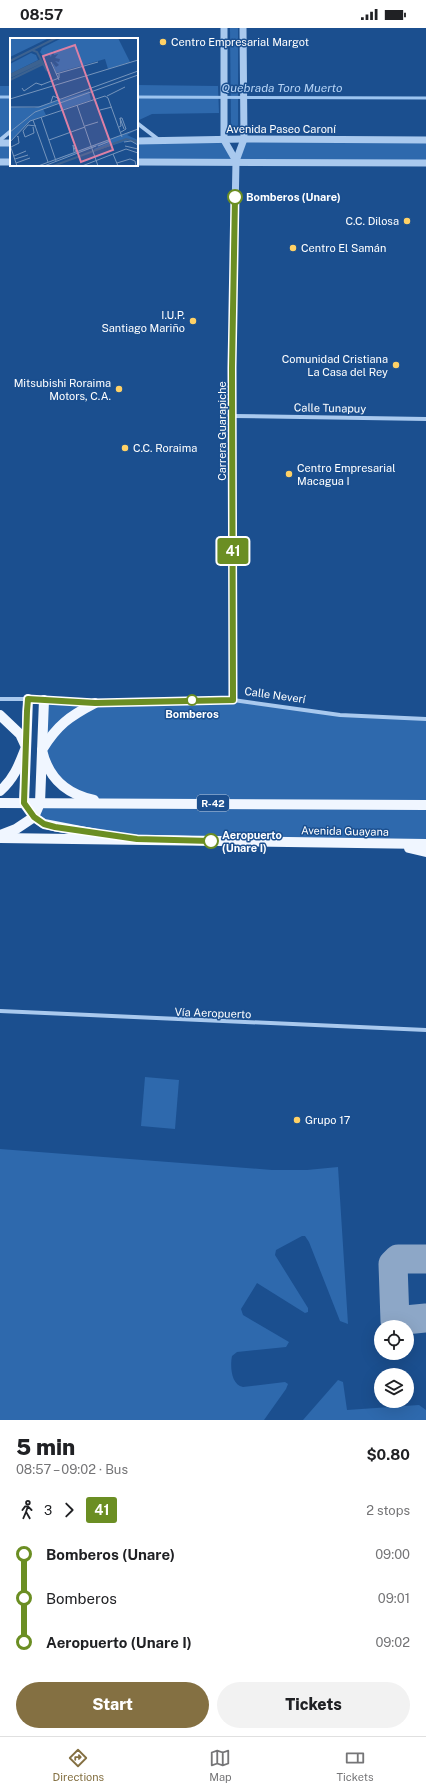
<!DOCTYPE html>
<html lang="en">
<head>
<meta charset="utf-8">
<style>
	:root { --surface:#fff; --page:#f2f2f2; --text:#202124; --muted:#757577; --line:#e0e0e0; --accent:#847042 }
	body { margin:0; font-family:"Public Sans",sans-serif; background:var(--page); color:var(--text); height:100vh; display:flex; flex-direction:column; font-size:15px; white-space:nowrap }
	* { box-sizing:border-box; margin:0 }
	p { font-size:13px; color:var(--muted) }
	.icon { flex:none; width:22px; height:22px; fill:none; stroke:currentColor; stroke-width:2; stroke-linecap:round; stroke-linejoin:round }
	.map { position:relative; height:1392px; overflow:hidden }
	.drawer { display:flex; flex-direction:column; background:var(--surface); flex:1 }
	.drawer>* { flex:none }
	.badge { padding:0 8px; border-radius:3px; font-size:14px; line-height:26px }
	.controls { position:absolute; left:374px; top:1292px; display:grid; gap:8px }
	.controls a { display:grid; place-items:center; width:40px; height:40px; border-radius:50%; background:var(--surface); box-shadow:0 4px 16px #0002; font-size:20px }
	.map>.badge { position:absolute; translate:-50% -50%; box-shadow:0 0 0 2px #fff }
	.legs { display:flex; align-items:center; gap:6px; height:44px; padding:0 16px; font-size:13px }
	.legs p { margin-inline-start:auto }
	.headline { display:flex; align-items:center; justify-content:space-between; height:68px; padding:0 16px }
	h1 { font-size:22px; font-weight:800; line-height:30px }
	.action { display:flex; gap:8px; margin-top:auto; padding:8px 16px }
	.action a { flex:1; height:46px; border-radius:24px; background:var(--accent); color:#fff; font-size:16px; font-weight:800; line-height:46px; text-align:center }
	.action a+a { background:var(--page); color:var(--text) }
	ul { padding:0 16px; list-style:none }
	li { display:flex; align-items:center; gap:14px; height:44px; font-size:15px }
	li i { display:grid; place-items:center; width:6px; height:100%; margin:0 5px; background:currentColor }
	li i::after { content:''; width:10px; height:10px; margin:-5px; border:3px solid; border-radius:50%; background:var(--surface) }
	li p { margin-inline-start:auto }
	li:first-child i { background:linear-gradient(#0000 50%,currentColor 0) }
	li:last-child i { background:linear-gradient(currentColor 50%,#0000 0) }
	.status { display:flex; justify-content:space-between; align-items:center; height:28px; padding:0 20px; background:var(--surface); direction:ltr }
	.status svg { height:11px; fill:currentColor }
	.menu { display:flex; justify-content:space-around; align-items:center; height:56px; border-top:1px solid var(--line); background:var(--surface); font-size:11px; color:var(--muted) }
	.menu a { display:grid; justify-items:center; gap:2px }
	.menu .on { color:var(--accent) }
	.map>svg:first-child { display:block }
	.green { fill:#2e69ad }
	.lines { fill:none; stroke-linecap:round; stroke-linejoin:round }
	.stream { stroke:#9cc4f0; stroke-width:3 }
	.taxiway { stroke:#8da7c7; stroke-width:29 }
	.minor { stroke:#a9c9ee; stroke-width:4 }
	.tertiary { stroke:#a9c9ee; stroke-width:7 }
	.primary { stroke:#f0f6ff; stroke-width:10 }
	.line-1-casing { stroke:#fff; stroke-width:9 }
	.line-1 { stroke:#6b8e23; stroke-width:6 }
	.poi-dot { fill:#ffd166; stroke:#1b4f8f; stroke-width:1.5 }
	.stop-1-dot { fill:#fff; stroke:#6b8e23; stroke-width:2 }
	.labels { text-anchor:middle; stroke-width:3; stroke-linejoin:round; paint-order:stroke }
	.shield { fill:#1b4f8f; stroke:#bbcadd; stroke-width:1 }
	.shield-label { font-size:10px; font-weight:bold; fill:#fff }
	.poi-label { font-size:11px; fill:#fff; stroke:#1b4f8f; text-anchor:start }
	.street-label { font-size:11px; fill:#fff; stroke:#1b4f8f }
	.stop-label { font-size:11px; font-weight:bold; fill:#fff; stroke:#1b4f8f; text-anchor:start }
	.water-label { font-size:12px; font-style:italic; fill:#b5d3f5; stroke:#1b4f8f }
	.inset-river { fill:none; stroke:#3c6290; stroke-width:2 }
	.inset-road { fill:none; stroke:#7695bc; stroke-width:1 }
	.view { fill:#dd80a5; fill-opacity:0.15; stroke:#dd80a5; stroke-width:2 }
	.inset-edge { fill:none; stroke:#fff; stroke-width:2 }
</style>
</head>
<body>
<div class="status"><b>08:57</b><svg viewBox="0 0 49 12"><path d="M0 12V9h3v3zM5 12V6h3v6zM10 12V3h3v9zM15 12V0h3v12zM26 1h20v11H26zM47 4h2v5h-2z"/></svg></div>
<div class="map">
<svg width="426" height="1392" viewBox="0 0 426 1392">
	<rect width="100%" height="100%" fill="#1b4f8f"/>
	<!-- green -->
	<g class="green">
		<polygon points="230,0 238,0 238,101 231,101"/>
		<polygon points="137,57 218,58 219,85 152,86 137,93"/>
		<polygon points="0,58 11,58 11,103 0,112"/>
		<polygon points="244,111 426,112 426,135 137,134 137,113 224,112 236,133"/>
		<rect x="0" y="115" width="11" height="19"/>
		<polygon points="44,672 232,672 339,687 426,691 426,816 137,811 68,802 34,789 40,775 109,775 78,767 45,735"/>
		<polygon points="145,1049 179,1052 175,1101 141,1098"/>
		<path d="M0 1121 272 1142H307L338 1139 348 1296 340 1293 309 1214 305 1208H302L276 1222 275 1227 308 1280V1284L305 1285 257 1255 241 1281 243 1287 289 1314 286 1319 237 1324 232 1328C230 1338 231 1357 243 1359L285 1354 288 1356 286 1361 264 1392H0Z"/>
		<polygon points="338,1352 343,1354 347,1382 419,1377 426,1382 426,1392 303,1392"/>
	</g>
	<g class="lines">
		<!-- stream -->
		<g class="stream">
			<polyline points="0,69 11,69"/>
			<polyline points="137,69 426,70"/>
		</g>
		<!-- taxiway -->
		<polyline class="taxiway" points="426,1231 398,1231 393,1236 395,1293 426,1290"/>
		<!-- minor -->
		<g class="minor">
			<polyline points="137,95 159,112"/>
			<polyline points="0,112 11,103"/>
			<polyline points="233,388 426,391"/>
			<polyline points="0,671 27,671"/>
			<polyline points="233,672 340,687 426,691"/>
			<polyline points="0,983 426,1002"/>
		</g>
		<!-- tertiary -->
		<g class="tertiary">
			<polyline points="224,0 224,112 236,133"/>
			<polyline points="137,113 244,111 426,112"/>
			<polyline points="0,115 11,115"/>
			<polyline points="0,134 11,134"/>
			<polyline points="137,134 426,135"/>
			<polyline points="28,671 95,675 233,672 232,340 236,133 244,111 243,0"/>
		</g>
		<!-- primary -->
		<g class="primary">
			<polyline points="28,671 24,775 34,789 44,796 96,806"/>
			<path d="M0 687 20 706 26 719C19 737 14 751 0 763"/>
			<path d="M94 772C66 766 48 749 42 722 57 697 70 688 95 675"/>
			<polyline points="0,775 426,777"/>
			<polyline points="0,807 16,801 34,789 40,775 44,672"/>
			<polyline points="0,810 426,816"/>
			<polyline points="409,820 426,824"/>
		</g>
	</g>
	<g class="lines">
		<!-- line-1 casing -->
		<g class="line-1-casing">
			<polyline id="line-1" points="211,813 137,811 55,799 44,796 34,789 24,775 27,683 28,671 95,675 233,672 232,340 235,169"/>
		</g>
		<!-- line-1 -->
		<use href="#line-1" class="line-1"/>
	</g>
	<!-- markers -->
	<g class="poi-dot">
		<circle cx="163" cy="14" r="4"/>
		<circle cx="407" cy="193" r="4"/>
		<circle cx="293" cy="220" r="4"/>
		<circle cx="193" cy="293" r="4"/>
		<circle cx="396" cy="337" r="4"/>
		<circle cx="119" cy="361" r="4"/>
		<circle cx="125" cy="420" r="4"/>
		<circle cx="289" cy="446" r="4"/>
		<circle cx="297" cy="1092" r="4"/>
	</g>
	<g class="stop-1-dot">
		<circle cx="235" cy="169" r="7"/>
		<circle cx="192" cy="672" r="5"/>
		<circle cx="211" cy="813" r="7"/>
	</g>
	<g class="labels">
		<!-- shield labels -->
		<rect class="shield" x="197" y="767" width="32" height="16" rx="3"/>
		<g class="shield-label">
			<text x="213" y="779">R-42</text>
		</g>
		<!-- poi labels -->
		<g class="poi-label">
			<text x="171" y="18">Centro Empresarial Margot</text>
			<text x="399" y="197" text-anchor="end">C.C. Dilosa</text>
			<text x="301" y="224">Centro El Samán</text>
			<text x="185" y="291" text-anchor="end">I.U.P.<tspan x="185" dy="13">Santiago Mariño</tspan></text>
			<text x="388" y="335" text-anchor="end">Comunidad Cristiana<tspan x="388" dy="13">La Casa del Rey</tspan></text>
			<text x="111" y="359" text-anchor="end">Mitsubishi Roraima<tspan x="111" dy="13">Motors, C.A.</tspan></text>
			<text x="133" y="424">C.C. Roraima</text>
			<text x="297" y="444">Centro Empresarial<tspan x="297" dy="13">Macagua I</tspan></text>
			<text x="305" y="1096">Grupo 17</text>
		</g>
		<!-- street labels -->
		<g class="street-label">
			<text x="281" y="105">Avenida Paseo Caroní</text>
			<text transform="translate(330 380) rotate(1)" y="4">Calle Tunapuy</text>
			<text transform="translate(222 403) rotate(-90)" y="4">Carrera Guarapiche</text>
			<text transform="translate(275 667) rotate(8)" y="4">Calle Neverí</text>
			<text transform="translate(345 803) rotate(1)" y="4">Avenida Guayana</text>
			<text transform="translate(213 985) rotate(2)" y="4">Vía Aeropuerto</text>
		</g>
		<!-- stop labels -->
		<g class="stop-label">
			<text x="246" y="173">Bomberos (Unare)</text>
			<text x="192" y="690" text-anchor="middle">Bomberos</text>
			<text x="222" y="811">Aeropuerto<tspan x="222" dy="13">(Unare I)</tspan></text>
		</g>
		<!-- water labels -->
		<g class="water-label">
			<text x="282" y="64">Quebrada Toro Muerto</text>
		</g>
	</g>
	<!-- overview -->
	<g transform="translate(10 10)">
		<rect width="128" height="128" fill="#1b4f8f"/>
		<path d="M0 0H39L0 19ZM52 0H108L120 24 98 31 95 21 46 35 42 24 46 29 49 27 45 23 49 24 50 21 45 20 48 16 44 17 43 12 41 19 39 17 34 19 30 14 32 10ZM21 15 26 17 28 22 0 36V26ZM79 53 81 62 51 72 48 65 33 71 36 77 20 83 0 104V69L24 70ZM128 91 117 97 128 102V106L119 102 85 113 84 111 100 104 28 128Z" fill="#2e69ad"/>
		<path class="inset-river" d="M22 12 27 14 37 33M0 23 46 0M0 37 31 22M0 39 32 24M0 42 33 26M43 128 116 101 128 104"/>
		<path class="inset-road" d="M41 24 49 42M46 36 88 24M31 47 49 40V36M12 50 14 53 26 45 32 47M97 58 115 49M0 61 128 22M41 64 43 58 50 61M67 67 88 128M0 69H29L128 33M90 72 102 69M31 79 46 123M110 80H112L116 91 111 94M23 82 38 124M75 88 88 84M23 89 24 95 15 99 13 93 18 87 26 88M109 89 111 88 110 80 114 91M0 94 25 74 128 37M39 102 75 89M0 104 20 83 95 58 98 60 112 99M114 104 121 103 128 107M0 107 7 128M88 108 100 103M115 108 128 111M1 109 9 105 8 98 7 99M64 114 63 107 66 114M103 116 108 128M4 118 16 113M5 121 18 117M6 125 20 120M107 125 120 121 125 123 126 128M28 128 128 91M34 128 86 108M72 128 116 111 128 115"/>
		<path class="view" d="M65 7 103 112 71 124 33 18Z"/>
		<rect width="128" height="128" class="inset-edge"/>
	</g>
</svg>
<div class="controls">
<a><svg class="icon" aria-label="locate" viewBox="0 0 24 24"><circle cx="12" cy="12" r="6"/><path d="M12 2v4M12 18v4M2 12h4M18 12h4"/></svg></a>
<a><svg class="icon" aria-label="layers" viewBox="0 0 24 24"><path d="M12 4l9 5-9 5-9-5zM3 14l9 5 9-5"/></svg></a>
</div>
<b class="badge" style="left:233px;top:523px;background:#6b8e23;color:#fff">41</b>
</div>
<section class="drawer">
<div class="headline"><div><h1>5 min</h1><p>08:57 – 09:02 · Bus</p></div><b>$0.80</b></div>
<div class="legs"><svg class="icon" aria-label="walk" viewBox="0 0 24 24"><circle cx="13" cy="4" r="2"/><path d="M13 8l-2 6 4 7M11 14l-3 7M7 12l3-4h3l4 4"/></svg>3<svg class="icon" aria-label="forward" viewBox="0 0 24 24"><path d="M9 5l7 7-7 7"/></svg><b class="badge" style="background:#6b8e23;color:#fff">41</b><p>2 stops</p></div>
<ul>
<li><i style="color:#6b8e23"></i><b>Bomberos (Unare)</b><p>09:00</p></li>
<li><i style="color:#6b8e23"></i><span>Bomberos</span><p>09:01</p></li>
<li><i style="color:#6b8e23"></i><b>Aeropuerto (Unare I)</b><p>09:02</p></li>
</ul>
<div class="action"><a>Start</a><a>Tickets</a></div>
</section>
<nav class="menu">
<a class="on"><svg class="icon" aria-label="directions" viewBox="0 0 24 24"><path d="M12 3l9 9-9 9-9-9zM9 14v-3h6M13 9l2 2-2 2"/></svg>Directions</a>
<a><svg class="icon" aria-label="map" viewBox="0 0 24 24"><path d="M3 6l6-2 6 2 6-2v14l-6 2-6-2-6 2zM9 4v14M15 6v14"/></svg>Map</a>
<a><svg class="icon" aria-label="tickets" viewBox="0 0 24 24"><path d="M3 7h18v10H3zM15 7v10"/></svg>Tickets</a>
</nav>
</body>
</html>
